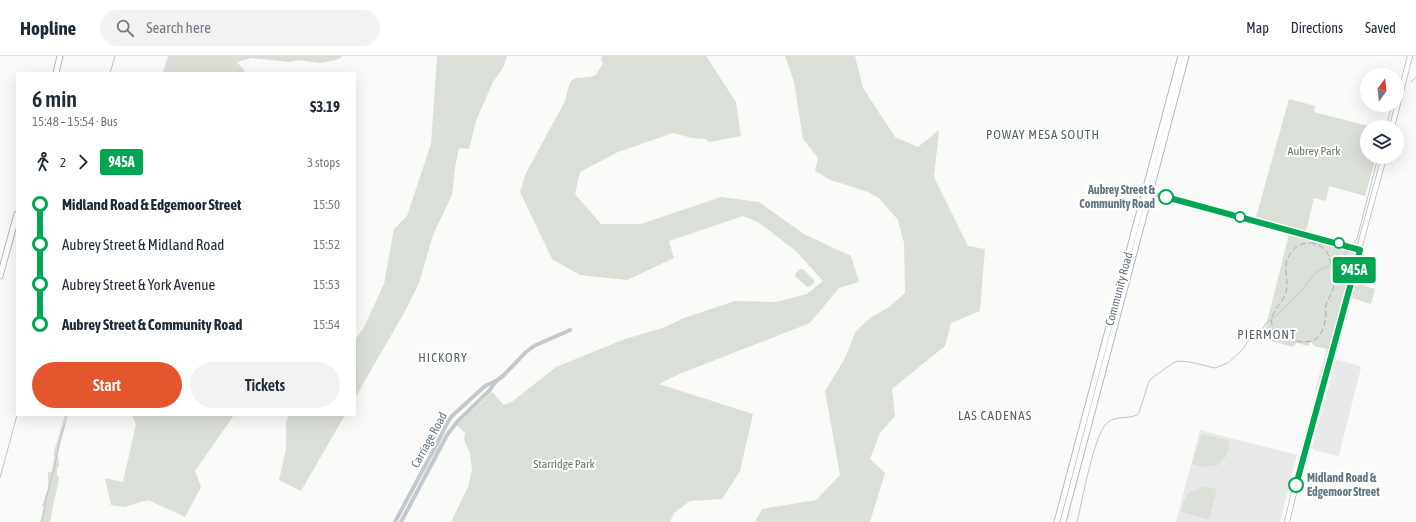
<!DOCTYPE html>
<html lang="en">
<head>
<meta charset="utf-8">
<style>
	:root { --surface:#fff; --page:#f2f2f3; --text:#1f2937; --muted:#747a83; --line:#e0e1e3; --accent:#e4572e }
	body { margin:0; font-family:"Asap Condensed",sans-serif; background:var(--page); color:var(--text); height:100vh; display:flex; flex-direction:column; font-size:15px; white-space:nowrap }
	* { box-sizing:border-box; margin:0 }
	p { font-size:13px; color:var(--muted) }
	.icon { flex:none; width:22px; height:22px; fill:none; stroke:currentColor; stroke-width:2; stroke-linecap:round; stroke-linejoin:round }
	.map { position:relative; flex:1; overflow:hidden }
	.sheet { position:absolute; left:16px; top:16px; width:340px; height:344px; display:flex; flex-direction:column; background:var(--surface); border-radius:0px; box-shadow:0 4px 16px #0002 }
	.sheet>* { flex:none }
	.badge { padding:0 8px; border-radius:3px; font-size:14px; line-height:26px }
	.needle { width:26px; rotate:15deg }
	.tools { position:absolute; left:1360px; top:12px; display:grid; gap:8px }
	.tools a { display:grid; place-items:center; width:44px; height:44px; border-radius:50%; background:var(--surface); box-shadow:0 4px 16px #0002; font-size:20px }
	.map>.badge { position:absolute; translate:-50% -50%; box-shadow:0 0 0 2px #fff }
	.legs { display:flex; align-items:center; gap:6px; height:44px; padding:0 16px; font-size:13px }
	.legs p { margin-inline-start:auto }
	.headline { display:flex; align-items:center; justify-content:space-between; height:68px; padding:0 16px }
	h1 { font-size:22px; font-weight:600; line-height:30px }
	.button { display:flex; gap:8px; margin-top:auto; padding:8px 16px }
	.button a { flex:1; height:46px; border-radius:24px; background:var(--accent); color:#fff; font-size:16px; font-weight:600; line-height:46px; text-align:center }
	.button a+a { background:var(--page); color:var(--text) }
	ul { padding:0 16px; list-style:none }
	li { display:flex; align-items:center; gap:14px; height:40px; font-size:15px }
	li i { display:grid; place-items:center; width:6px; height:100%; margin:0 5px; background:currentColor }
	li i::after { content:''; width:10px; height:10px; margin:-5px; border:3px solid; border-radius:50%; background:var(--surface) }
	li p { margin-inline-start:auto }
	li:first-child i { background:linear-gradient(#0000 50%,currentColor 0) }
	li:last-child i { background:linear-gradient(currentColor 50%,#0000 0) }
	header { display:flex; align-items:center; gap:24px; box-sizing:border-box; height:56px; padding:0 20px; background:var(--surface); border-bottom:1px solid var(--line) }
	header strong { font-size:19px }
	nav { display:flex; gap:22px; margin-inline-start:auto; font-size:14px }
	.search { width:280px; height:36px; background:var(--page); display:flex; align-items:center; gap:10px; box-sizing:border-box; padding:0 14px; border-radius:22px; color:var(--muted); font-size:15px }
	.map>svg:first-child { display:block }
	.built { fill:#e8e9e9 }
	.green { fill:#dadfd7 }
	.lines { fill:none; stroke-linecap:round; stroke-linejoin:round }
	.stream { stroke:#bbc7cb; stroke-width:1 }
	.secondary-casing { stroke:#b3babf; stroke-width:6 }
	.primary-casing { stroke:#b5babe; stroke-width:7 }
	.tertiary { stroke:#c3c8cc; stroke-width:4 }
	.secondary { stroke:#fff; stroke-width:4.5 }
	.primary { stroke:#fff; stroke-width:5 }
	.rail { stroke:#a2aab0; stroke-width:1; stroke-dasharray:6 3; stroke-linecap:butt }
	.line-1-casing { stroke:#fff; stroke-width:9 }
	.line-1 { stroke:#00a651; stroke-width:6 }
	.stop-1-dot { fill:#fff; stroke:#00a651; stroke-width:2 }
	.labels { text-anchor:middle; stroke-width:4; stroke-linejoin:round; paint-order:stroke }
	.park-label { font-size:12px; fill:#687a64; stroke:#fff }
	.stop-label { font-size:12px; font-weight:bold; fill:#657683; stroke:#fff; text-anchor:end }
	.street-label { font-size:12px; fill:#657683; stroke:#fff }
	.neighbourhood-label { font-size:13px; letter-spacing:1px; fill:#57646e; stroke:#fff }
</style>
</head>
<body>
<header>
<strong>Hopline</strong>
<div class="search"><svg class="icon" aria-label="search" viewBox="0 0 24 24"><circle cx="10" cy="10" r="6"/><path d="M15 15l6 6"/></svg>Search here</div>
<nav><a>Map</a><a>Directions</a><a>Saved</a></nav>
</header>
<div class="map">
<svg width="1416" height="466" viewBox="0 0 1416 466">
	<rect width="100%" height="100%" fill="#fafaf8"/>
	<!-- built -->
	<g class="built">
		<polygon points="1339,247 1350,249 1335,305 1338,304 1360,310 1361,312 1339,399 1337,400 1314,394 1312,391 1335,307 1325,337 1315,334"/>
		<polygon points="1200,374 1297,399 1280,466 1176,466"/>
	</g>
	<!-- green -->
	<g class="green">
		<polygon points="168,0 342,0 339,3 321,7 298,4 290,6 252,2 237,6 246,17 163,17"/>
		<polygon points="437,0 507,0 503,12 493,26 476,65 469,93 459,92 455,112 452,139 433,179 419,227 404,257 355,342 355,284 363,273 384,228 394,173 407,160 431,88"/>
		<polygon points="603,0 706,0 736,46 741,80 709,86 706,83 692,82 673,77 618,96 580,116 575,138 601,168 641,168 721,141 759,146 804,178 851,200 859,226 839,232 810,267 679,318 659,328 753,358 740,415 722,443 690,445 674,457 670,466 451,466 468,431 472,414 470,397 464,384 465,377 457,369 492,336 504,349 513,345 556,311 625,283 663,272 684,262 735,245 776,246 807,238 823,225 796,195 758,166 743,160 669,185 674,202 627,224 580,219 552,203 520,136 525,119 565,45 569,29 572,24 577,22 590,21 596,19 603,7 601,3"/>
		<polygon points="785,0 855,0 863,32 895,81 918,91 939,74 934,121 968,190 985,193 980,255 951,267 945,290 892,333 895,360 880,377 870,403 885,417 870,466 755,466 762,453 816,444 840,419 825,335 844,304 856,275 870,262 889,251 905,237 904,187 898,164 879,142 868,136 831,124 815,115 818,102 803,83 794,26"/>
		<polygon points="1289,43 1315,50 1314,56 1372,71 1367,71 1367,101 1376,101 1365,140 1329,130 1326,145 1314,142 1306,175 1256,161"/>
		<polygon points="1289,178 1353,195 1355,198 1331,290 1327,293 1314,290 1311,286 1309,287 1309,290 1296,287 1293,291 1271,285 1269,282 1265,283 1265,274"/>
		<polygon points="800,213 803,213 814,224 814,227 809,231 807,231 795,220 795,218"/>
		<polygon points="1356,227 1375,233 1371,248 1352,242"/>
		<path d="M65 359H68L58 398 59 410 57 412V420L59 421C57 436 52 449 51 463L50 466H40L44 451 42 450 48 432V417L52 415 54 402V395Z"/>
		<polygon points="132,359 234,359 195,415 201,431 185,461 148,444 124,451 111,449 105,422 123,426 136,368"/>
		<polygon points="289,359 345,359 301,435 279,424 286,393 286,367"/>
		<polygon points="1202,378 1231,385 1226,400 1218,409 1206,411 1192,408 1201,379"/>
		<path d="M1204 431 1217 433 1209 462 1207 463 1181 456C1186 438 1187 436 1204 431Z"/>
	</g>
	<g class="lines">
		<!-- stream -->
		<g class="stream">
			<polyline points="110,17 115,0"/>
			<polyline points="1411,26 1416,21"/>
			<polyline points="1386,71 1392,49"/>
			<polyline points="1353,188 1357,183 1378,101"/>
			<polyline points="0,422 17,359"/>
			<polyline points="42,466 46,443 55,409 60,382 65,367"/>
			<path d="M1077 466C1082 447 1094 376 1108 366 1116 360 1128 363 1137 359L1139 357 1149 325 1152 322 1173 307 1178 305 1190 306 1215 312 1228 307 1243 293 1250 282 1262 274 1266 267 1275 261 1300 236 1317 215 1336 207 1347 195"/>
		</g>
		<!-- secondary casing -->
		<g class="secondary-casing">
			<g id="secondary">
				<polyline points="1392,71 1410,0"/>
				<polyline points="1287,466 1304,395 1384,101"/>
			</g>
		</g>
		<!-- primary casing -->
		<g class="primary-casing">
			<g id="primary">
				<polyline points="56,17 60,0"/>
				<polyline points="0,220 17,158"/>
				<polyline points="1057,466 1181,0"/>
				<polyline points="1063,466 1186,0"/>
			</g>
		</g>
		<!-- tertiary -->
		<g class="tertiary">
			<polyline points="1147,136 1360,194"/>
			<polyline points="395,466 440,382 445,371 451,361 485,330 496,325 503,320 526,296 534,290 570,274"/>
			<polyline points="401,466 447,379 457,366 490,334 496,325"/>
		</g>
		<!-- secondary -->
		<use href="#secondary" class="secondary"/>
		<!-- primary -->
		<use href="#primary" class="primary"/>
		<!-- rail -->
		<g class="rail">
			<path d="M1310 187C1328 189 1331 202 1332 217 1333 222 1334 228 1333 233 1332 239 1327 243 1326 249 1325 253 1326 257 1326 261 1322 282 1315 290 1293 284 1285 282 1277 280 1273 272 1267 257 1283 248 1286 236 1290 219 1279 209 1294 193 1299 188 1304 187 1310 187Z"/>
			<polyline points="1337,213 1340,208 1343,206"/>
		</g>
	</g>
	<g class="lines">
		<!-- line-1 casing -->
		<g class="line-1-casing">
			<polyline id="line-1" points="1166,141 1360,194 1296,429"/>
		</g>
		<!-- line-1 -->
		<use href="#line-1" class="line-1"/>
	</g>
	<!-- markers -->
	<g class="stop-1-dot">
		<circle cx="1166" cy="141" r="7"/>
		<circle cx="1240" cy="161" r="5"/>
		<circle cx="1339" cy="187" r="5"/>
		<circle cx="1296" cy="429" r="7"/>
	</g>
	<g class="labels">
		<!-- park labels -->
		<g class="park-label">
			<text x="1314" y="99">Aubrey Park</text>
			<text x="564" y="412">Starridge Park</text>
		</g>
		<!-- stop labels -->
		<g class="stop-label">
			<text x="1155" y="138">Aubrey Street &amp;<tspan x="1155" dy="14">Community Road</tspan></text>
			<text x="1307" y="426" text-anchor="start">Midland Road &amp;<tspan x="1307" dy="14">Edgemoor Street</tspan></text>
		</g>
		<!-- street labels -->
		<g class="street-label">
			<text transform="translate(1119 233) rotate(-75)" y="4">Community Road</text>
			<text transform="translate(429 384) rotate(-61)" y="4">Carriage Road</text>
		</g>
		<!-- neighbourhood labels -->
		<g class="neighbourhood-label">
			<text x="1043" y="83">POWAY MESA SOUTH</text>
			<text x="1267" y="283">PIERMONT</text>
			<text x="443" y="306">HICKORY</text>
			<text x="995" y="364">LAS CADENAS</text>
		</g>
	</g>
</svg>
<div class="tools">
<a><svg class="needle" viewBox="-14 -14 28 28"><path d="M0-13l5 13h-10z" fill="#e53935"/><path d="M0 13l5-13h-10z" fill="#747a83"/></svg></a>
<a><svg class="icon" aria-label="layers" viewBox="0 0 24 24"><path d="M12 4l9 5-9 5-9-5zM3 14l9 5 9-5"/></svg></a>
</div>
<b class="badge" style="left:1354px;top:214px;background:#00a651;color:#fff">945A</b>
<section class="sheet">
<div class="headline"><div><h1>6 min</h1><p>15:48 – 15:54 · Bus</p></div><b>$3.19</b></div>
<div class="legs"><svg class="icon" aria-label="walk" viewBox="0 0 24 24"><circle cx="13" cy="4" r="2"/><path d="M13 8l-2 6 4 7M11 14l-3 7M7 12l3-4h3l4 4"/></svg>2<svg class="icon" aria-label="forward" viewBox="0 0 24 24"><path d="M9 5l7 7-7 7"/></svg><b class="badge" style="background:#00a651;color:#fff">945A</b><p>3 stops</p></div>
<ul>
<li><i style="color:#00a651"></i><b>Midland Road &amp; Edgemoor Street</b><p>15:50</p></li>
<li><i style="color:#00a651"></i><span>Aubrey Street &amp; Midland Road</span><p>15:52</p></li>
<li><i style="color:#00a651"></i><span>Aubrey Street &amp; York Avenue</span><p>15:53</p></li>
<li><i style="color:#00a651"></i><b>Aubrey Street &amp; Community Road</b><p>15:54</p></li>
</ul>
<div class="button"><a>Start</a><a>Tickets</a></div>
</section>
</div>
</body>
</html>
